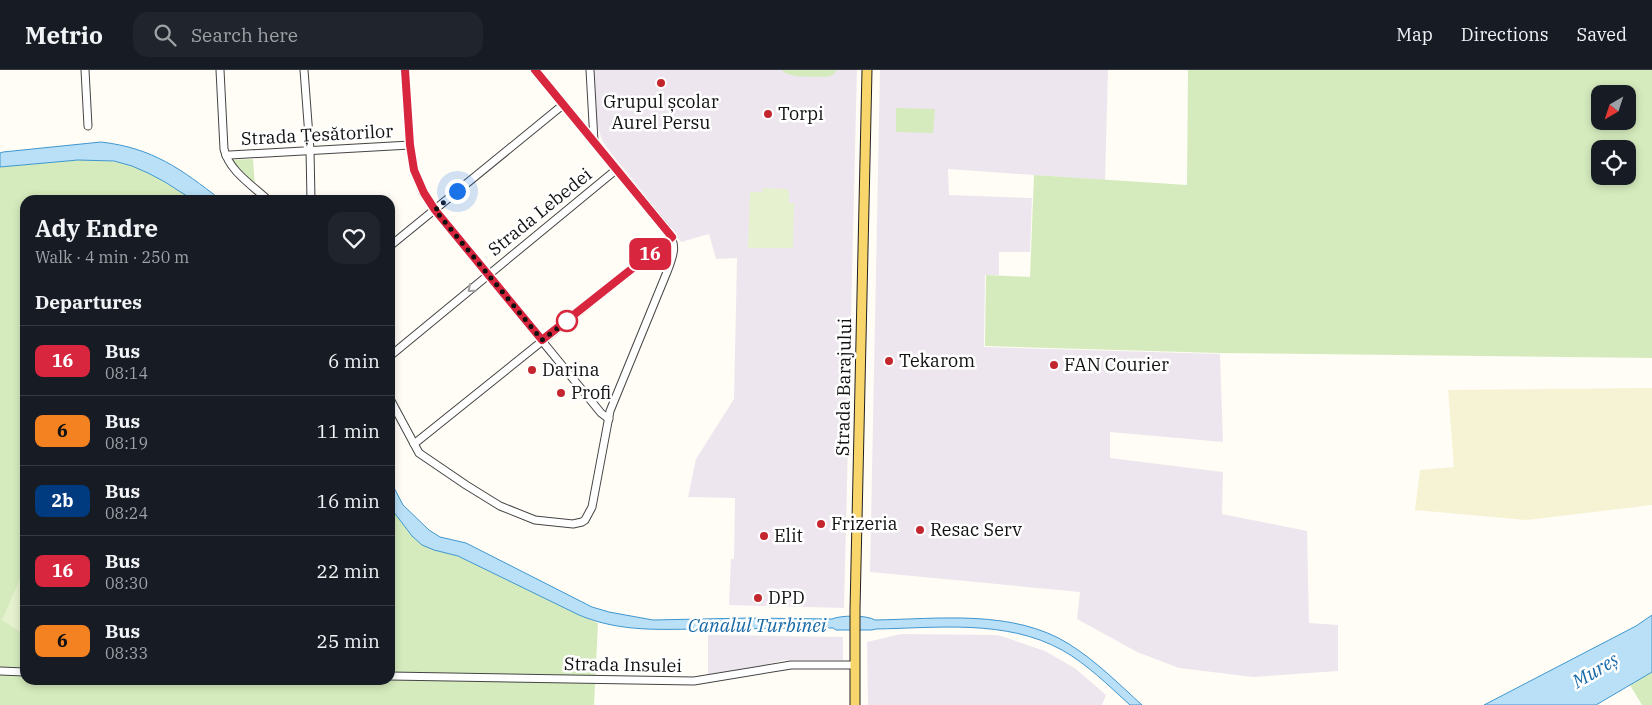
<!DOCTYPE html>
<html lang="en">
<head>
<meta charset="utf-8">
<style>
	:root { --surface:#171b24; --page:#20242c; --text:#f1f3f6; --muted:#9ea1a6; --line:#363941 }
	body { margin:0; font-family:"IBM Plex Serif",serif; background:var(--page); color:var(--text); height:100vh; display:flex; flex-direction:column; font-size:19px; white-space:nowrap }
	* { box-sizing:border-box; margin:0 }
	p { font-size:16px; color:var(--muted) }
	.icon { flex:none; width:28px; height:28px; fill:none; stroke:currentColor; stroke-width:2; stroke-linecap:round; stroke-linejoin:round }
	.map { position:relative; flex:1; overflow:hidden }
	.side { position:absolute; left:20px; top:125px; width:375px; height:490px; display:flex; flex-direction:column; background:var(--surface); border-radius:15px; box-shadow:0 2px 8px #0003 }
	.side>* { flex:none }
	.badge { padding:0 10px; border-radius:8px; font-size:18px; line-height:32px }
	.needle { width:32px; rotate:219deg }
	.controls { position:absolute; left:1591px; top:15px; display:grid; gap:10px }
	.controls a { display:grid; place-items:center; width:45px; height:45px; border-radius:10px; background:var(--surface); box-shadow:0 2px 8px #0003; font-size:25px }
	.you { position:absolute; width:25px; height:25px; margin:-12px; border:4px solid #fff; border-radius:50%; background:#1a73e8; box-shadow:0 0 0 8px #1a73e833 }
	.map>.badge { position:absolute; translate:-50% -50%; box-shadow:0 0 0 2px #fff }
	h2 { padding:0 15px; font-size:19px; line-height:45px }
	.round { display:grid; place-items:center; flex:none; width:52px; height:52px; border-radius:15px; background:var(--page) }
	.headline { display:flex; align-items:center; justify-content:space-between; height:85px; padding:0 15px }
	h1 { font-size:24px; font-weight:700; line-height:38px }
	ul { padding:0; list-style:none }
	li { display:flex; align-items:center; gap:15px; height:70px; padding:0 15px; border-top:1px solid var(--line) }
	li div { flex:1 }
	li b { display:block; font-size:19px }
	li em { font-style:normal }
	li .badge { min-width:55px; font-weight:700; text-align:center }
	header { display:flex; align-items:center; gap:30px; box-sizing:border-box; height:70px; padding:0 25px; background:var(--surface); border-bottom:1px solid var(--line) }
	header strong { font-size:24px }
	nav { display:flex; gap:28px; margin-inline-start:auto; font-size:18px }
	.search { width:350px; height:45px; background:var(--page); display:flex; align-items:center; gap:12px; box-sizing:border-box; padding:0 18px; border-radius:15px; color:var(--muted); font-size:19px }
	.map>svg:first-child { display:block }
	.industrial { fill:#eee6ef }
	.farmland { fill:#f6f3d4 }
	.green { fill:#d5ebbd; fill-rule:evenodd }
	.pitch { fill:#e6f2cf }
	.water { fill:#b9e0f7; stroke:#3f96cf }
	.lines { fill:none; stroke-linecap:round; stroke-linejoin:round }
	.minor-casing { stroke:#444; stroke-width:9 }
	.major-casing { stroke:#222; stroke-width:11 }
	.minor { stroke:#fff; stroke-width:7 }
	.major { stroke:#f9d66b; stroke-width:9 }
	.oneway { stroke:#a0a0a0 }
	.line-casing { stroke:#fff; stroke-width:11 }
	.line { stroke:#d7263d; stroke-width:8 }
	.walk { stroke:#111; stroke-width:5; stroke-dasharray:0 9 }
	.poi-dot { fill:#c4262e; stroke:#fff; stroke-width:2 }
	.stop-dot { fill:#fff; stroke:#d7263d; stroke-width:2.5 }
	.labels { text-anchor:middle; stroke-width:5; stroke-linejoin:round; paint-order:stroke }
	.poi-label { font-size:18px; fill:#111; stroke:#fff; text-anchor:start }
	.street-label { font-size:18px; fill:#111; stroke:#fff }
	.water-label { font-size:19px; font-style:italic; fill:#1768a6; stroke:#fff }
</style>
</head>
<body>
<header>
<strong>Metrio</strong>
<div class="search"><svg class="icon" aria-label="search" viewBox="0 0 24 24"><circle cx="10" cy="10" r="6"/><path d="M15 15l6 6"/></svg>Search here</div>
<nav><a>Map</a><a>Directions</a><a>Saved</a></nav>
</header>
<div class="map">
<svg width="1652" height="635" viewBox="0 0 1652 635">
	<rect width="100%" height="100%" fill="#fffdf5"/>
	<!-- industrial -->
	<g class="industrial">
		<polygon points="594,0 857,0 844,538 729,535 731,489 734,489 735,428 688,427 696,389 734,329 737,188 716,189 709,164 681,172 664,148 607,78 602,70 596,51"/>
		<polygon points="880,0 1108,0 1105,110 948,99 949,125 1032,128 1030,182 999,182 999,205 985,205 984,277 1220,284 1223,372 1110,362 1110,388 1223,402 1222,444 1307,461 1309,553 1338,555 1338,601 1253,607 1179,598 1137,582 1077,549 1080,522 870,502"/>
		<polygon points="901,564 998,565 1045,581 1076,599 1106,625 1102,635 868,635 867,572"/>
		<polygon points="708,565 843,567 843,590 784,590 761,596 708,605"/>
	</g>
	<!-- farmland -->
	<polygon class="farmland" points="1652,318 1652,435 1527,450 1415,440 1420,400 1454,397 1448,320"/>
	<!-- green -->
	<g class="green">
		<path d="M782 0H837L833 5 827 7C816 6 789 9 782 0Z"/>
		<path d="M1188 0H1652V288L1218 283 985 276 986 205 1030 207 1034 105 1187 115ZM1600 24H1628V51H1600ZM1600 79H1628V106H1600Z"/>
		<polygon points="896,38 935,39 933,63 896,62"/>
		<polygon points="253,89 255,117 231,90"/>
		<path d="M78 90C96 90 115 90 132 96 154 103 173 118 193 130H25V610H390V437L412 466 448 483 458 486 579 545 598 553 594 635H0V97Z"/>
		<polygon points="1652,602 1652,635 1642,635 1630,615"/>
	</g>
	<!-- pitch -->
	<g class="pitch">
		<polygon points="763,118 786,119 789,121 789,133 794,133 793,178 748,178 750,122 762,122"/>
		<polygon points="25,497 25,563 20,562 2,550"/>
	</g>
	<!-- water -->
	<g class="water">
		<path d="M101 72C153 78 181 99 221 130H193L165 112 148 103 132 96 114 91 78 90 0 97V83L3 82Z"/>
		<path d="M390 410 403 435 429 460 440 467 466 473 592 537 609 542 653 550 749 548 832 549C841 545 867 545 875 550 939 549 1013 539 1069 574 1096 591 1119 614 1142 635H1130C1109 616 1087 594 1062 580 1006 549 937 558 876 559L872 560H836L833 558C791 558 749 559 707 559 662 559 622 563 579 545L458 486 434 480 422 475 412 466 390 437Z"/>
		<polygon points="1652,545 1652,602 1596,635 1484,635 1636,556"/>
	</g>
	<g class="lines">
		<!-- minor casing -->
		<g class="minor-casing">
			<g id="minor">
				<polyline points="85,0 88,56"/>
				<path d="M220 0 224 79C229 101 252 115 268 130"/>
				<polyline points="304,0 310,80 311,130"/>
				<polyline points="405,0 410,75 414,100 423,123 435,140 601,343 609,349"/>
				<polyline points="590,0 594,71"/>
				<polyline points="226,86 230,85 410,75"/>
				<polyline points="390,176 564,34"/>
				<polyline points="390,286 617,99"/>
				<path d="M390 329 419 383 466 415 500 436 535 450 573 454 582 452 585 450 592 437 610 341 667 202C674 184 678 175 666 158L535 0"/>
				<polyline points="414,374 672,167"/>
				<polyline points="0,601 25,602"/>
				<polyline points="390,606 694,611 791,595 855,595"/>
			</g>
		</g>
		<!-- major casing -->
		<g class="major-casing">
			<polyline id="major" points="855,635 855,540 867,0"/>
		</g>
		<!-- minor -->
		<use href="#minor" class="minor"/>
		<!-- major -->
		<use href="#major" class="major"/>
	</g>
	<!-- one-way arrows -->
	<defs><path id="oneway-chevron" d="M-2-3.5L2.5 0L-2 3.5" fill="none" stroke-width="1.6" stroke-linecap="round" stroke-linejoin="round" transform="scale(1.25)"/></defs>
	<use class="oneway" href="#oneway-chevron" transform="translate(471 219) rotate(140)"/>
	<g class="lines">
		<!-- line casing -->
		<g class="line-casing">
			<polyline id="line" points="405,0 410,75 414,100 424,123 435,140 542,270 672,167 535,0"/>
		</g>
		<!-- line -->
		<use href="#line" class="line"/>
		<!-- walk -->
		<polyline class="walk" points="457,121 435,140 542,270 567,251"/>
	</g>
	<!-- markers -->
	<g class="poi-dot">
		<circle cx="661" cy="13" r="5"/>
		<circle cx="768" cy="44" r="5"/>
		<circle cx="889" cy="291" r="5"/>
		<circle cx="1054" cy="295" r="5"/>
		<circle cx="532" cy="300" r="5"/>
		<circle cx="561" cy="323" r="5"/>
		<circle cx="821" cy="454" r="5"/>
		<circle cx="920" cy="460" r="5"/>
		<circle cx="764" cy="466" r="5"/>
		<circle cx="758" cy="528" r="5"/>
	</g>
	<circle class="stop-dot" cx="567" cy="251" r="10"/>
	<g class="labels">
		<!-- poi labels -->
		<g class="poi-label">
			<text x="661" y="38" text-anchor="middle">Grupul școlar<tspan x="661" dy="21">Aurel Persu</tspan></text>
			<text x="778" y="50">Torpi</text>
			<text x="899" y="297">Tekarom</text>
			<text x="1064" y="301">FAN Courier</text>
			<text x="542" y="306">Darina</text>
			<text x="571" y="329">Profi</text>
			<text x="831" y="460">Frizeria</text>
			<text x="930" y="466">Resac Serv</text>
			<text x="774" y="472">Elit</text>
			<text x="768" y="534">DPD</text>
		</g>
		<!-- street labels -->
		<g class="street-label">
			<text transform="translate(317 65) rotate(-3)" y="6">Strada Țesătorilor</text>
			<text transform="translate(540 142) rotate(-39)" y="6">Strada Lebedei</text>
			<text transform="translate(844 317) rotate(-89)" y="6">Strada Barajului</text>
			<text transform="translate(623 595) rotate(1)" y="6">Strada Insulei</text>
		</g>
		<!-- water labels -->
		<g class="water-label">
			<text x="757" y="562">Canalul Turbinei</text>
			<text transform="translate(1595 600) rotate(-31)" y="7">Mureș</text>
		</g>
	</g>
</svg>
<div class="controls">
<a><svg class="needle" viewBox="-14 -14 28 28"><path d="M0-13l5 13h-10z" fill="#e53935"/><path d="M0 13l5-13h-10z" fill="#9ea1a6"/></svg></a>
<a><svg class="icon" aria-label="locate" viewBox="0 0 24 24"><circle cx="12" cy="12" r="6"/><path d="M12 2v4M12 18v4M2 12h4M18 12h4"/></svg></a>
</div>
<div class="you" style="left:457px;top:121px"></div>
<b class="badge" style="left:650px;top:184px;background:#d7263d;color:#fff">16</b>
<section class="side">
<div class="headline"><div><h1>Ady Endre</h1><p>Walk · 4 min · 250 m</p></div><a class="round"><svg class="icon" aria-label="heart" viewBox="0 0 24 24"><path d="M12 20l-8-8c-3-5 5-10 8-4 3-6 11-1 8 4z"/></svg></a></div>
<h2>Departures</h2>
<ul>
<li><span class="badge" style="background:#d7263d;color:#fff">16</span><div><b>Bus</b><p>08:14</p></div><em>6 min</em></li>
<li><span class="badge" style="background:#f58220;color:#111">6</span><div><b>Bus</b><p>08:19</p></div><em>11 min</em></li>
<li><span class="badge" style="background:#003b80;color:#fff">2b</span><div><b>Bus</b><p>08:24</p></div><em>16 min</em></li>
<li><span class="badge" style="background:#d7263d;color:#fff">16</span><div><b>Bus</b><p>08:30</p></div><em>22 min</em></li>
<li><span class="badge" style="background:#f58220;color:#111">6</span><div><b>Bus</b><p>08:33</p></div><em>25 min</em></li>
</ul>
</section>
</div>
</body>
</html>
